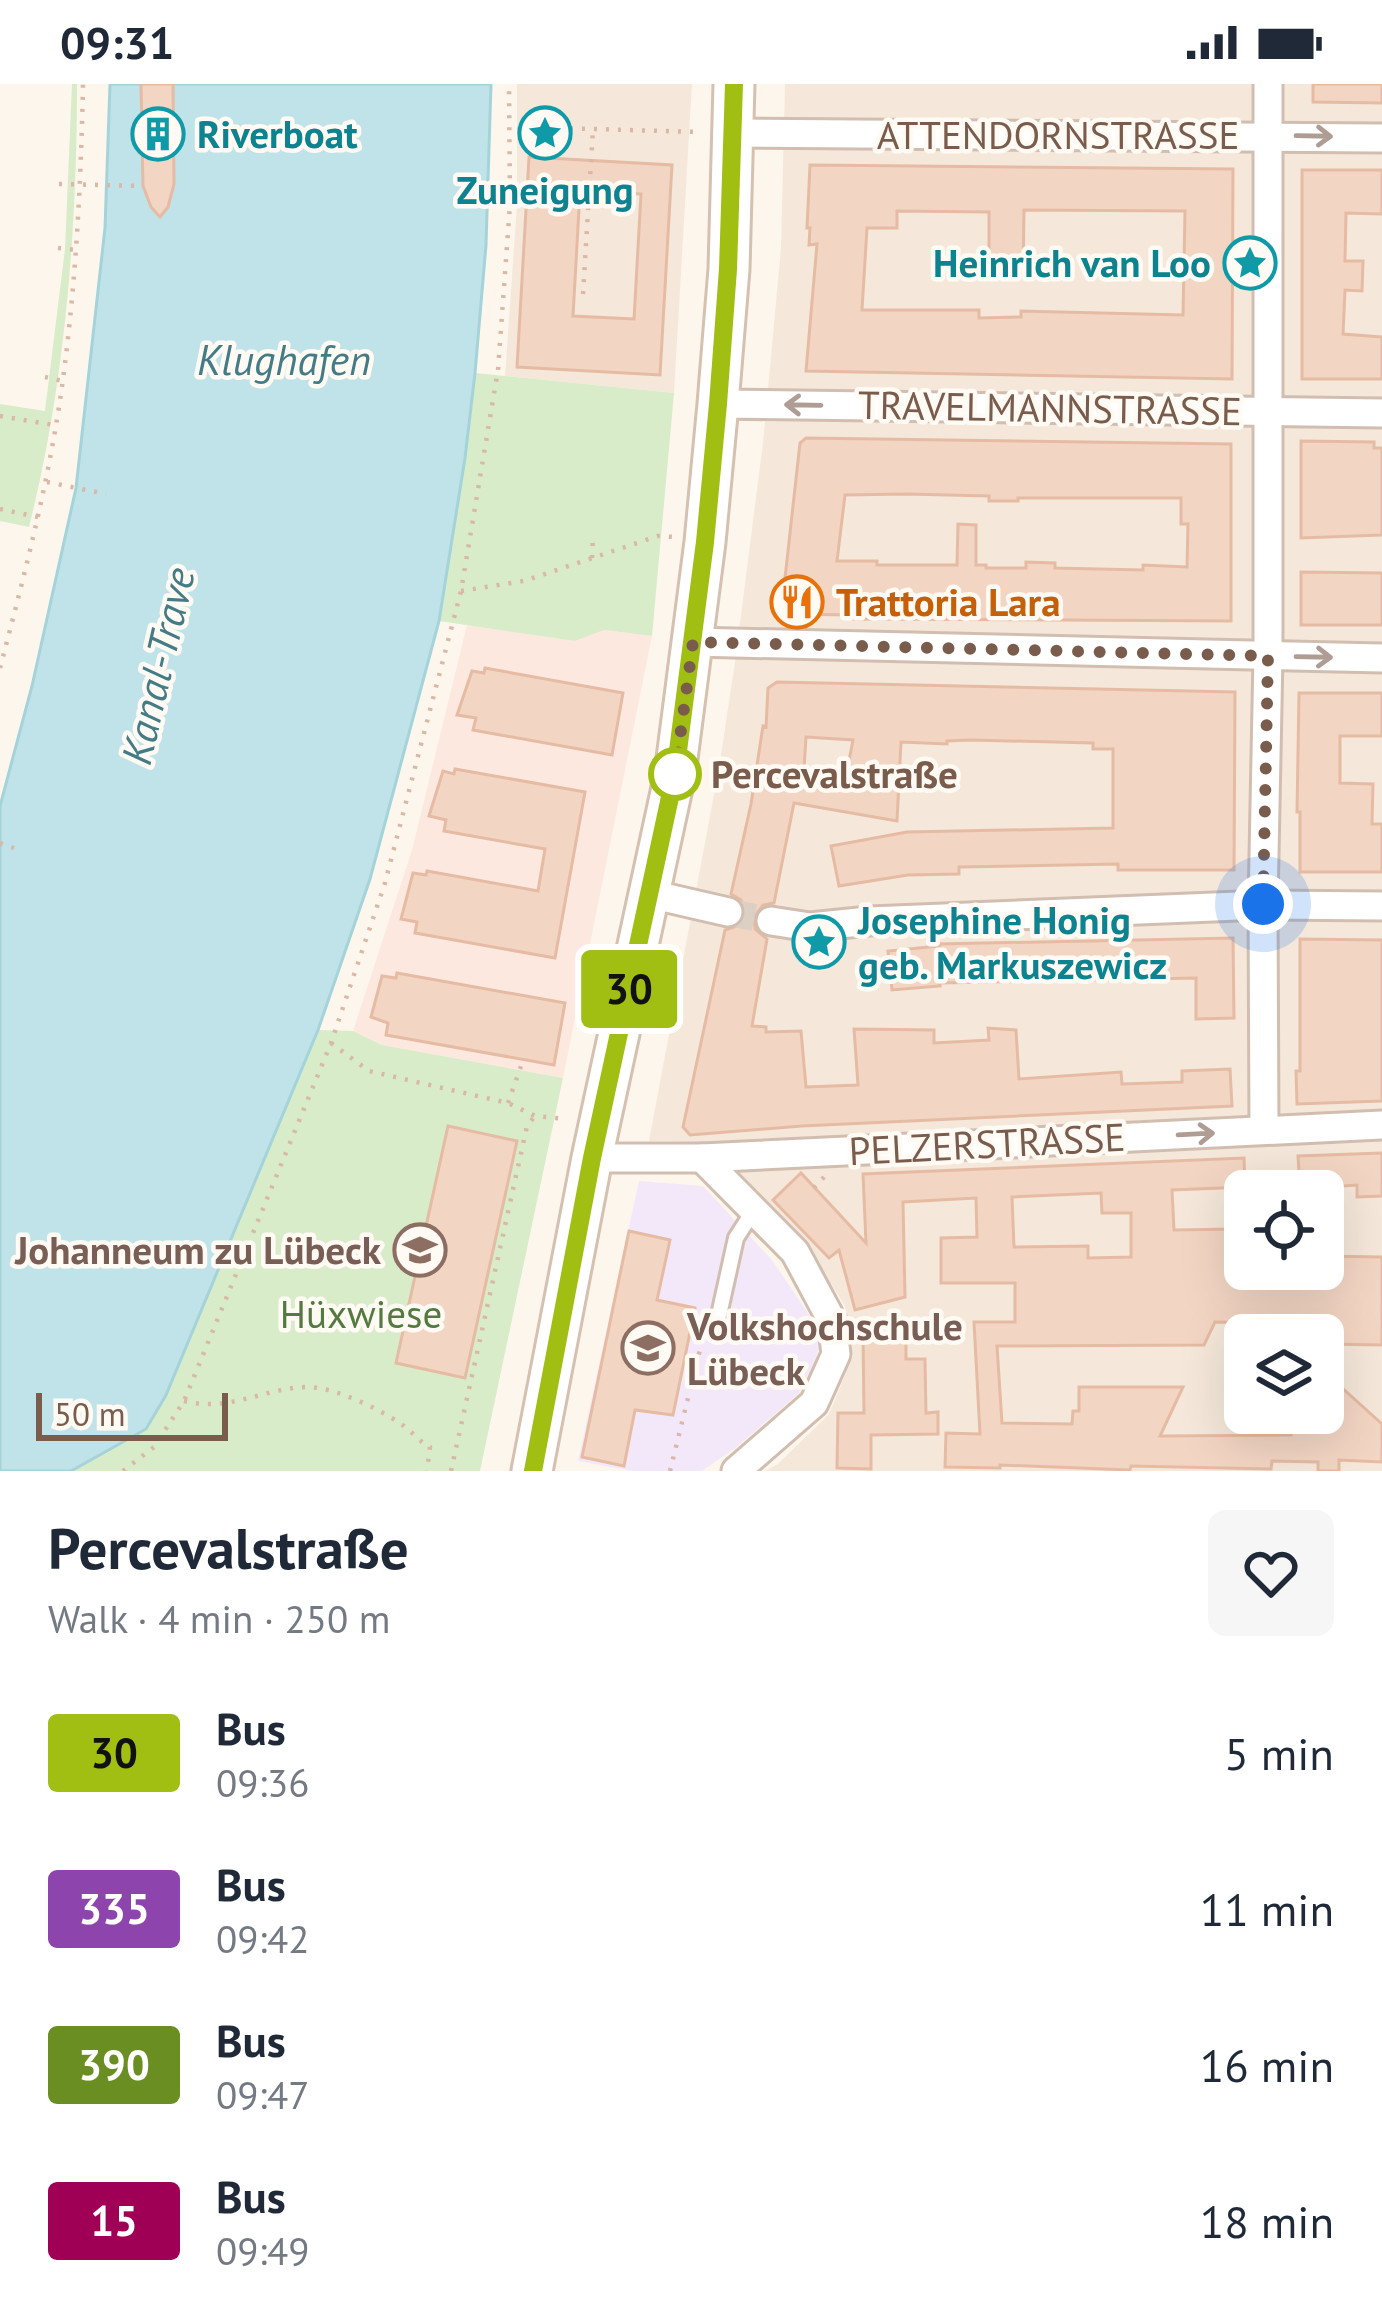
<!DOCTYPE html>
<html lang="en">
<head>
<meta charset="utf-8">
<style>
	:root { --surface:#fff; --page:#f6f6f7; --text:#1f2937; --muted:#747a83 }
	body { margin:0; font-family:"PT Sans",sans-serif; background:var(--page); color:var(--text); height:100vh; display:flex; flex-direction:column; font-size:45px; white-space:nowrap }
	* { box-sizing:border-box; margin:0 }
	p { font-size:39px; color:var(--muted) }
	.icon { flex:none; width:66px; height:66px; fill:none; stroke:currentColor; stroke-width:2; stroke-linecap:round; stroke-linejoin:round }
	.map { position:relative; height:1387px; overflow:hidden }
	.panel { display:flex; flex-direction:column; background:var(--surface); flex:1 }
	.panel>* { flex:none }
	.badge { padding:0 24px; border-radius:9px; font-size:42px; line-height:78px }
	.fabs { position:absolute; left:1224px; top:1086px; display:grid; gap:24px }
	.fabs a { display:grid; place-items:center; width:120px; height:120px; border-radius:18px; background:var(--surface); box-shadow:0 12px 48px #0002; font-size:60px }
	.scale { position:absolute; left:36px; bottom:30px; width:192px; box-sizing:border-box; padding-left:12px; border:6px solid #7a5c4d; border-top:0; font-size:33px; line-height:42px; white-space:nowrap; color:#7a5c4d; -webkit-text-stroke:9px #fffaf3; paint-order:stroke }
	.you { position:absolute; width:60px; height:60px; margin:-30px; border:9px solid #fff; border-radius:50%; background:#1a73e8; box-shadow:0 0 0 18px #1a73e833 }
	.map>.badge { position:absolute; translate:-50% -50%; box-shadow:0 0 0 6px #fff }
	.round { display:grid; place-items:center; flex:none; width:126px; height:126px; border-radius:18px; background:var(--page) }
	.summary { display:flex; align-items:center; justify-content:space-between; height:204px; padding:0 48px }
	h1 { font-size:57px; font-weight:800; line-height:90px }
	ul { padding:0; list-style:none }
	li { display:flex; align-items:center; gap:36px; height:156px; padding:0 48px }
	li div { flex:1 }
	li b { display:block; font-size:45px }
	li em { font-style:normal }
	li .badge { min-width:132px; font-weight:700; text-align:center }
	.status { display:flex; justify-content:space-between; align-items:center; height:84px; padding:0 60px; background:var(--surface); direction:ltr }
	.status svg { height:33px; fill:currentColor }
	.map>svg:first-child { display:block }
	.residential { fill:#f5e8da; fill-rule:evenodd }
	.commercial { fill:#fde8e0 }
	.education { fill:#f3e8fa }
	.green { fill:#d8ecc9 }
	.water { fill:#bfe3e8; stroke:#a5d3da; stroke-width:3 }
	.building { fill:#f3d5c3; stroke:#e6bba3; stroke-width:3; fill-rule:evenodd }
	.lines { fill:none; stroke-linecap:round; stroke-linejoin:round }
	.minor-tunnel { stroke:#dcd0c4; stroke-width:27; stroke-dasharray:27 14; stroke-linecap:butt }
	.service-casing { stroke:#d1beb0; stroke-width:20 }
	.minor-casing { stroke:#d1beb0; stroke-width:33 }
	.secondary-casing { stroke:#d6c0b0; stroke-width:45 }
	.path { stroke:#d9b8a5; stroke-width:4.5; stroke-dasharray:3 9; stroke-linecap:butt }
	.service { stroke:#fff; stroke-width:14 }
	.minor { stroke:#fff; stroke-width:27 }
	.secondary { stroke:#fff; stroke-width:39 }
	.oneway { stroke:#af9d94 }
	.line-casing { stroke:#fff; stroke-width:27 }
	.line { stroke:#a1be13; stroke-width:18 }
	.walk { stroke:#7a5c4d; stroke-width:12; stroke-dasharray:0 21.6 }
	.stop-dot { fill:#fff; stroke:#a1be13; stroke-width:6 }
	.labels { text-anchor:middle; stroke-width:9; stroke-linejoin:round; paint-order:stroke }
	.culture-label { font-size:39px; font-weight:bold; fill:#0d838f; stroke:#fffaf3; text-anchor:start }
	.street-label { font-size:39px; fill:#7a5c4d; stroke:#fffaf3 }
	.food-label { font-size:39px; font-weight:bold; fill:#c56008; stroke:#fffaf3; text-anchor:start }
	.stop-label { font-size:39px; font-weight:bold; fill:#7a5c4d; stroke:#fffaf3; text-anchor:start }
	.education-label { font-size:39px; font-weight:bold; fill:#785e54; stroke:#fffaf3; text-anchor:end }
	.park-label { font-size:39px; fill:#537a41; stroke:#fffaf3 }
	.water-label { font-size:42px; font-style:italic; fill:#437c86; stroke:#fffaf3 }
</style>
</head>
<body>
<div class="status"><b>09:31</b><svg viewBox="0 0 49 12"><path d="M0 12V9h3v3zM5 12V6h3v6zM10 12V3h3v9zM15 12V0h3v12zM26 1h20v11H26zM47 4h2v5h-2z"/></svg></div>
<div class="map">
<svg width="1382" height="1387" viewBox="0 0 1382 1387">
	<rect width="100%" height="100%" fill="#fdf6ec"/>
	<!-- residential -->
	<g class="residential">
		<polygon points="517,0 692,0 674,309 505,292 517,121"/>
		<path d="M785 0H1382V1387H765L778 1380 829 1330 853 1272 845 1222 807 1162 742 1091 696 1058 649 1057 719 684 735 578 763 359 781 164ZM1245 1107H1323V1185H1245ZM1245 1251H1323V1329H1245Z"/>
	</g>
	<!-- commercial -->
	<polygon class="commercial" points="467,541 575,557 604,546 652,552 563,994 382,961 353,947 412,766"/>
	<!-- education -->
	<polygon class="education" points="639,1097 703,1102 772,1176 810,1232 818,1249 819,1263 816,1275 799,1309 738,1362 702,1387 632,1387 578,1377"/>
	<!-- green -->
	<g class="green">
		<path d="M72 0H77C77 147 65 300 29 443L0 437V320L45 327 65 165Z"/>
		<polygon points="475,289 674,309 652,552 604,546 575,557 439,537 465,374"/>
		<polygon points="318,946 353,947 382,961 563,994 480,1387 71,1387 146,1345 166,1311"/>
	</g>
	<!-- water -->
	<polygon class="water" points="110,0 491,0 486,161 475,289 465,374 439,537 370,795 318,946 166,1311 146,1345 71,1387 0,1387 0,722 32,602 76,404 105,144"/>
	<!-- building -->
	<g class="building">
		<polygon points="141,0 173,0 174,100 168,123 160,133 151,123 143,102"/>
		<polygon points="1313,0 1382,0 1382,19 1313,18"/>
		<path d="M529 73 672 81 660 291 517 283ZM580 107 641 110 634 235 573 232Z"/>
		<path d="M810 81 1233 85 1232 295 806 287 817 160 809 161 810 144H807ZM1024 126 1185 127 1183 231 1021 227V233L979 234V226H862L867 144H897V127L989 128V190H1023Z"/>
		<polygon points="1302,86 1382,86 1382,130 1346,129 1345,177 1363,177 1362,207 1345,206 1343,250 1382,253 1382,295 1302,295"/>
		<path d="M806 354 1231 360V537L854 535V531L781 530 800 359ZM906 410 989 412V417H1018V414H1181V440H1188L1187 483 1143 481V486L1055 484V479L1026 478V484H986V481H976V441L958 440 957 481H877V477H837L845 411Z"/>
		<polygon points="1301,357 1374,358 1374,364 1382,364 1382,451 1301,454"/>
		<polygon points="1301,488 1382,489 1382,541 1301,541"/>
		<polygon points="485,584 623,609 612,671 473,646 476,634 457,631 472,587 484,589"/>
		<path d="M777 598 1235 608 1234 786H1118V780L959 783V790L908 791 839 802 831 762 907 748 1113 744V665H1093V659L970 656 947 657V660L901 658 897 737 794 719 774 819 763 821 754 833 755 845 767 855 752 942 766 943V948L801 947 806 1003 858 1001 854 945 934 946V959L989 956 988 944 1016 946 1019 995 1121 988 1122 1000 1182 998V987L1230 985 1232 1022 802 1042 690 1051 683 1043 725 846 740 841 746 831 741 816 731 810 751 720 763 642 766 643 768 604ZM806 653 853 656 846 692 823 695 804 685Z"/>
		<polygon points="1299,609 1382,609 1382,652 1340,652 1340,699 1373,700 1372,740 1382,740 1382,788 1300,788 1300,728 1297,728"/>
		<polygon points="455,685 585,708 555,874 415,849 417,838 401,835 413,789 426,791 427,787 538,807 545,765 444,747 446,736 429,732 443,687 454,690"/>
		<polygon points="1233,854 1234,934 1196,935 1196,894 939,899 940,902 892,906 888,867 939,862 938,860"/>
		<polygon points="1300,855 1382,856 1382,1017 1297,1020 1296,987 1300,987"/>
		<polygon points="397,889 565,919 554,981 386,951 388,939 371,933 382,892 396,894"/>
		<polygon points="448,1042 517,1057 465,1294 396,1279"/>
		<polygon points="1382,1069 1382,1112 1357,1113 1357,1101 1300,1105 1298,1072"/>
		<path d="M1244 1074 1245 1103 1172 1106 1174 1146 1235 1145V1173H1245V1185H1323V1172L1382 1173V1261L1323 1260V1251H1275V1239L1215 1238 1204 1261 997 1262 1002 1339 1072 1340 1073 1327H1079V1303H1183L1160 1352 1291 1351 1292 1329H1323V1303H1341L1382 1340V1378L1339 1376V1387H1318V1378L1272 1377 1271 1385 1131 1382 1130 1386 1000 1381V1384L945 1383 946 1349 980 1350 974 1238H1015V1199H941V1154L977 1153 976 1114 903 1118 905 1213 855 1226 839 1166 829 1174 773 1116 801 1089 866 1159 863 1090ZM1101 1109 1102 1129H1131V1173L1088 1174V1162L1014 1163 1012 1113Z"/>
		<polygon points="629,1147 670,1156 657,1216 695,1224 673,1331 635,1326 624,1382 582,1373"/>
		<polygon points="906,1251 906,1275 925,1275 926,1329 938,1328 938,1350 871,1351 871,1385 837,1384 838,1329 864,1329 863,1252"/>
	</g>
	<g class="lines">
		<!-- minor-tunnel -->
		<polyline class="minor-tunnel" points="728,828 771,837"/>
		<!-- service casing -->
		<g class="service-casing">
			<polyline id="service" points="719,1231 736,1154 754,1126"/>
		</g>
		<!-- minor casing -->
		<g class="minor-casing">
			<g id="minor">
				<polyline points="735,49 1382,54"/>
				<polyline points="718,320 1382,329"/>
				<polyline points="693,558 1382,574"/>
				<polyline points="650,810 728,828"/>
				<polyline points="771,837 810,843 869,837 1263,821 1382,822"/>
				<polyline points="1264,1046 1263,821 1268,572 1268,0"/>
				<polyline points="592,1074 702,1074 1382,1041"/>
				<polyline points="702,1074 795,1168 832,1237 836,1270 814,1319 736,1387"/>
			</g>
		</g>
		<!-- secondary casing -->
		<g class="secondary-casing">
			<polyline id="secondary" points="532,1387 592,1074 675,690 705,458 718,320 729,185 734,0"/>
		</g>
		<!-- path -->
		<g class="path">
			<polyline points="558,44 699,48"/>
			<polyline points="59,100 143,102"/>
			<polyline points="58,164 76,166"/>
			<polyline points="583,210 593,45"/>
			<polyline points="45,293 63,297"/>
			<polyline points="0,332 54,341"/>
			<polyline points="47,398 106,410"/>
			<polyline points="0,425 38,433"/>
			<polyline points="592,474 593,452"/>
			<polyline points="461,507 524,497 658,452 675,453"/>
			<path d="M0 584C25 489 50 393 63 295 76 197 81 99 83 0"/>
			<polyline points="0,759 14,764"/>
			<polyline points="331,959 369,987 508,1019 535,1032 567,1035"/>
			<polyline points="508,1019 521,982 528,977"/>
			<polyline points="814,1104 824,1093"/>
			<path d="M184 1317C231 1328 261 1305 305 1303 332 1302 378 1324 401 1340 412 1347 418 1357 430 1363L427 1387"/>
			<polyline points="123,1387 154,1363 184,1317 331,959 385,799 461,507 498,286 510,120 509,0"/>
			<polyline points="451,1387 527,1042 535,1032"/>
			<polyline points="670,1387 706,1241"/>
		</g>
		<!-- service -->
		<use href="#service" class="service"/>
		<!-- minor -->
		<use href="#minor" class="minor"/>
		<!-- secondary -->
		<use href="#secondary" class="secondary"/>
	</g>
	<!-- one-way arrows -->
	<defs><path id="oneway-shaft" d="M-6 0H5M1.5-3L5.5 0L1.5 3" fill="none" stroke-width="1.6" stroke-linecap="round" stroke-linejoin="round" transform="scale(3)"/></defs>
	<g class="oneway">
		<use href="#oneway-shaft" transform="translate(1314 52) rotate(1)"/>
		<use href="#oneway-shaft" transform="translate(803 321) rotate(-179)"/>
		<use href="#oneway-shaft" transform="translate(1314 573) rotate(1)"/>
		<use href="#oneway-shaft" transform="translate(1196 1050) rotate(-3)"/>
	</g>
	<g class="lines">
		<!-- line casing -->
		<g class="line-casing">
			<polyline id="line" points="533,1387 592,1074 675,690 705,458 718,320 728,185 734,0"/>
		</g>
		<!-- line -->
		<use href="#line" class="line"/>
		<!-- walk -->
		<polyline class="walk" points="675,690 693,558 1268,572 1263,820"/>
	</g>
	<!-- icons -->
	<defs>
		<g id="sight-ring" transform="scale(2.7)"><circle r="9.5" fill="#fffaf3" stroke="#0f9aa8" stroke-width="1.5"/><path d="M0-6L1.8-2.2L6-1.7L2.9 1.2L3.7 5.4L0 3.3L-3.7 5.4L-2.9 1.2L-6-1.7L-1.8-2.2Z" fill="#0f9aa8"/></g>
		<g id="building-ring" transform="scale(2.7)"><circle r="9.5" fill="#fffaf3" stroke="#0f9aa8" stroke-width="1.5"/><path d="M-4-6H4V6H1V3H-1V6H-4ZM-2.5-4.3h1.7v1.8h-1.7ZM.8-4.3h1.7v1.8H.8ZM-2.5-1h1.7V.8h-1.7ZM.8-1h1.7V.8H.8Z" fill="#0f9aa8"/></g>
		<g id="restaurant-ring" transform="scale(2.7)"><circle r="9.5" fill="#fffaf3" stroke="#e8710a" stroke-width="1.5"/><path d="M-5-6h1v4h1v-4h1v4h1v-4h1v5L-1.5 .5V6h-2V.5L-5-1ZM5-6V6H3V1.5H1.5Q1.5-4 5-6Z" fill="#e8710a"/></g>
		<g id="school-ring" transform="scale(2.7)"><circle r="9.5" fill="#fffaf3" stroke="#8d6e63" stroke-width="1.5"/><path d="M0-5L7-2L0 1L-7-2ZM-4 1L0 2.5L4 1V4Q0 6-4 4Z" fill="#8d6e63"/></g>
	</defs>
	<g fill-rule="evenodd">
		<use href="#sight-ring" x="545" y="49"/>
		<use href="#building-ring" x="158" y="50"/>
		<use href="#sight-ring" x="1250" y="179"/>
		<use href="#restaurant-ring" x="797" y="518"/>
		<use href="#sight-ring" x="819" y="858"/>
		<use href="#school-ring" x="420" y="1166"/>
		<use href="#school-ring" x="648" y="1264"/>
	</g>
	<!-- markers -->
	<circle class="stop-dot" cx="675" cy="690" r="24"/>
	<g class="labels">
		<!-- culture labels -->
		<g class="culture-label">
			<text x="197" y="64">Riverboat</text>
			<text x="545" y="120" text-anchor="middle">Zuneigung</text>
			<text x="1211" y="193" text-anchor="end">Heinrich van Loo</text>
			<text x="858" y="850">Josephine Honig<tspan x="858" dy="45">geb. Markuszewicz</tspan></text>
		</g>
		<!-- street labels -->
		<g class="street-label">
			<text x="1058" y="65">ATTENDORNSTRASSE</text>
			<text transform="translate(1050 324) rotate(1)" y="14">TRAVELMANNSTRASSE</text>
			<text transform="translate(987 1060) rotate(-3)" y="14">PELZERSTRASSE</text>
		</g>
		<!-- food labels -->
		<g class="food-label">
			<text x="836" y="532">Trattoria Lara</text>
		</g>
		<!-- stop labels -->
		<g class="stop-label">
			<text x="711" y="704">Percevalstraße</text>
		</g>
		<!-- education labels -->
		<g class="education-label">
			<text x="381" y="1180">Johanneum zu Lübeck</text>
			<text x="687" y="1256" text-anchor="start">Volkshochschule<tspan x="687" dy="45">Lübeck</tspan></text>
		</g>
		<!-- park labels -->
		<g class="park-label">
			<text x="361" y="1244">Hüxwiese</text>
		</g>
		<!-- water labels -->
		<g class="water-label">
			<text x="284" y="291">Klughafen</text>
			<text transform="translate(158 582) rotate(-77)" y="15">Kanal-Trave</text>
		</g>
	</g>
</svg>
<div class="fabs">
<a><svg class="icon" aria-label="locate" viewBox="0 0 24 24"><circle cx="12" cy="12" r="6"/><path d="M12 2v4M12 18v4M2 12h4M18 12h4"/></svg></a>
<a><svg class="icon" aria-label="layers" viewBox="0 0 24 24"><path d="M12 4l9 5-9 5-9-5zM3 14l9 5 9-5"/></svg></a>
</div>
<div class="scale">50 m</div>
<div class="you" style="left:1263px;top:820px"></div>
<b class="badge" style="left:629px;top:905px;background:#a1be13;color:#111">30</b>
</div>
<section class="panel">
<div class="summary"><div><h1>Percevalstraße</h1><p>Walk · 4 min · 250 m</p></div><a class="round"><svg class="icon" aria-label="heart" viewBox="0 0 24 24"><path d="M12 20l-8-8c-3-5 5-10 8-4 3-6 11-1 8 4z"/></svg></a></div>
<ul>
<li><span class="badge" style="background:#a1be13;color:#111">30</span><div><b>Bus</b><p>09:36</p></div><em>5 min</em></li>
<li><span class="badge" style="background:#8e44ad;color:#fff">335</span><div><b>Bus</b><p>09:42</p></div><em>11 min</em></li>
<li><span class="badge" style="background:#6b8e23;color:#fff">390</span><div><b>Bus</b><p>09:47</p></div><em>16 min</em></li>
<li><span class="badge" style="background:#9f0055;color:#fff">15</span><div><b>Bus</b><p>09:49</p></div><em>18 min</em></li>
</ul>
</section>
</body>
</html>
